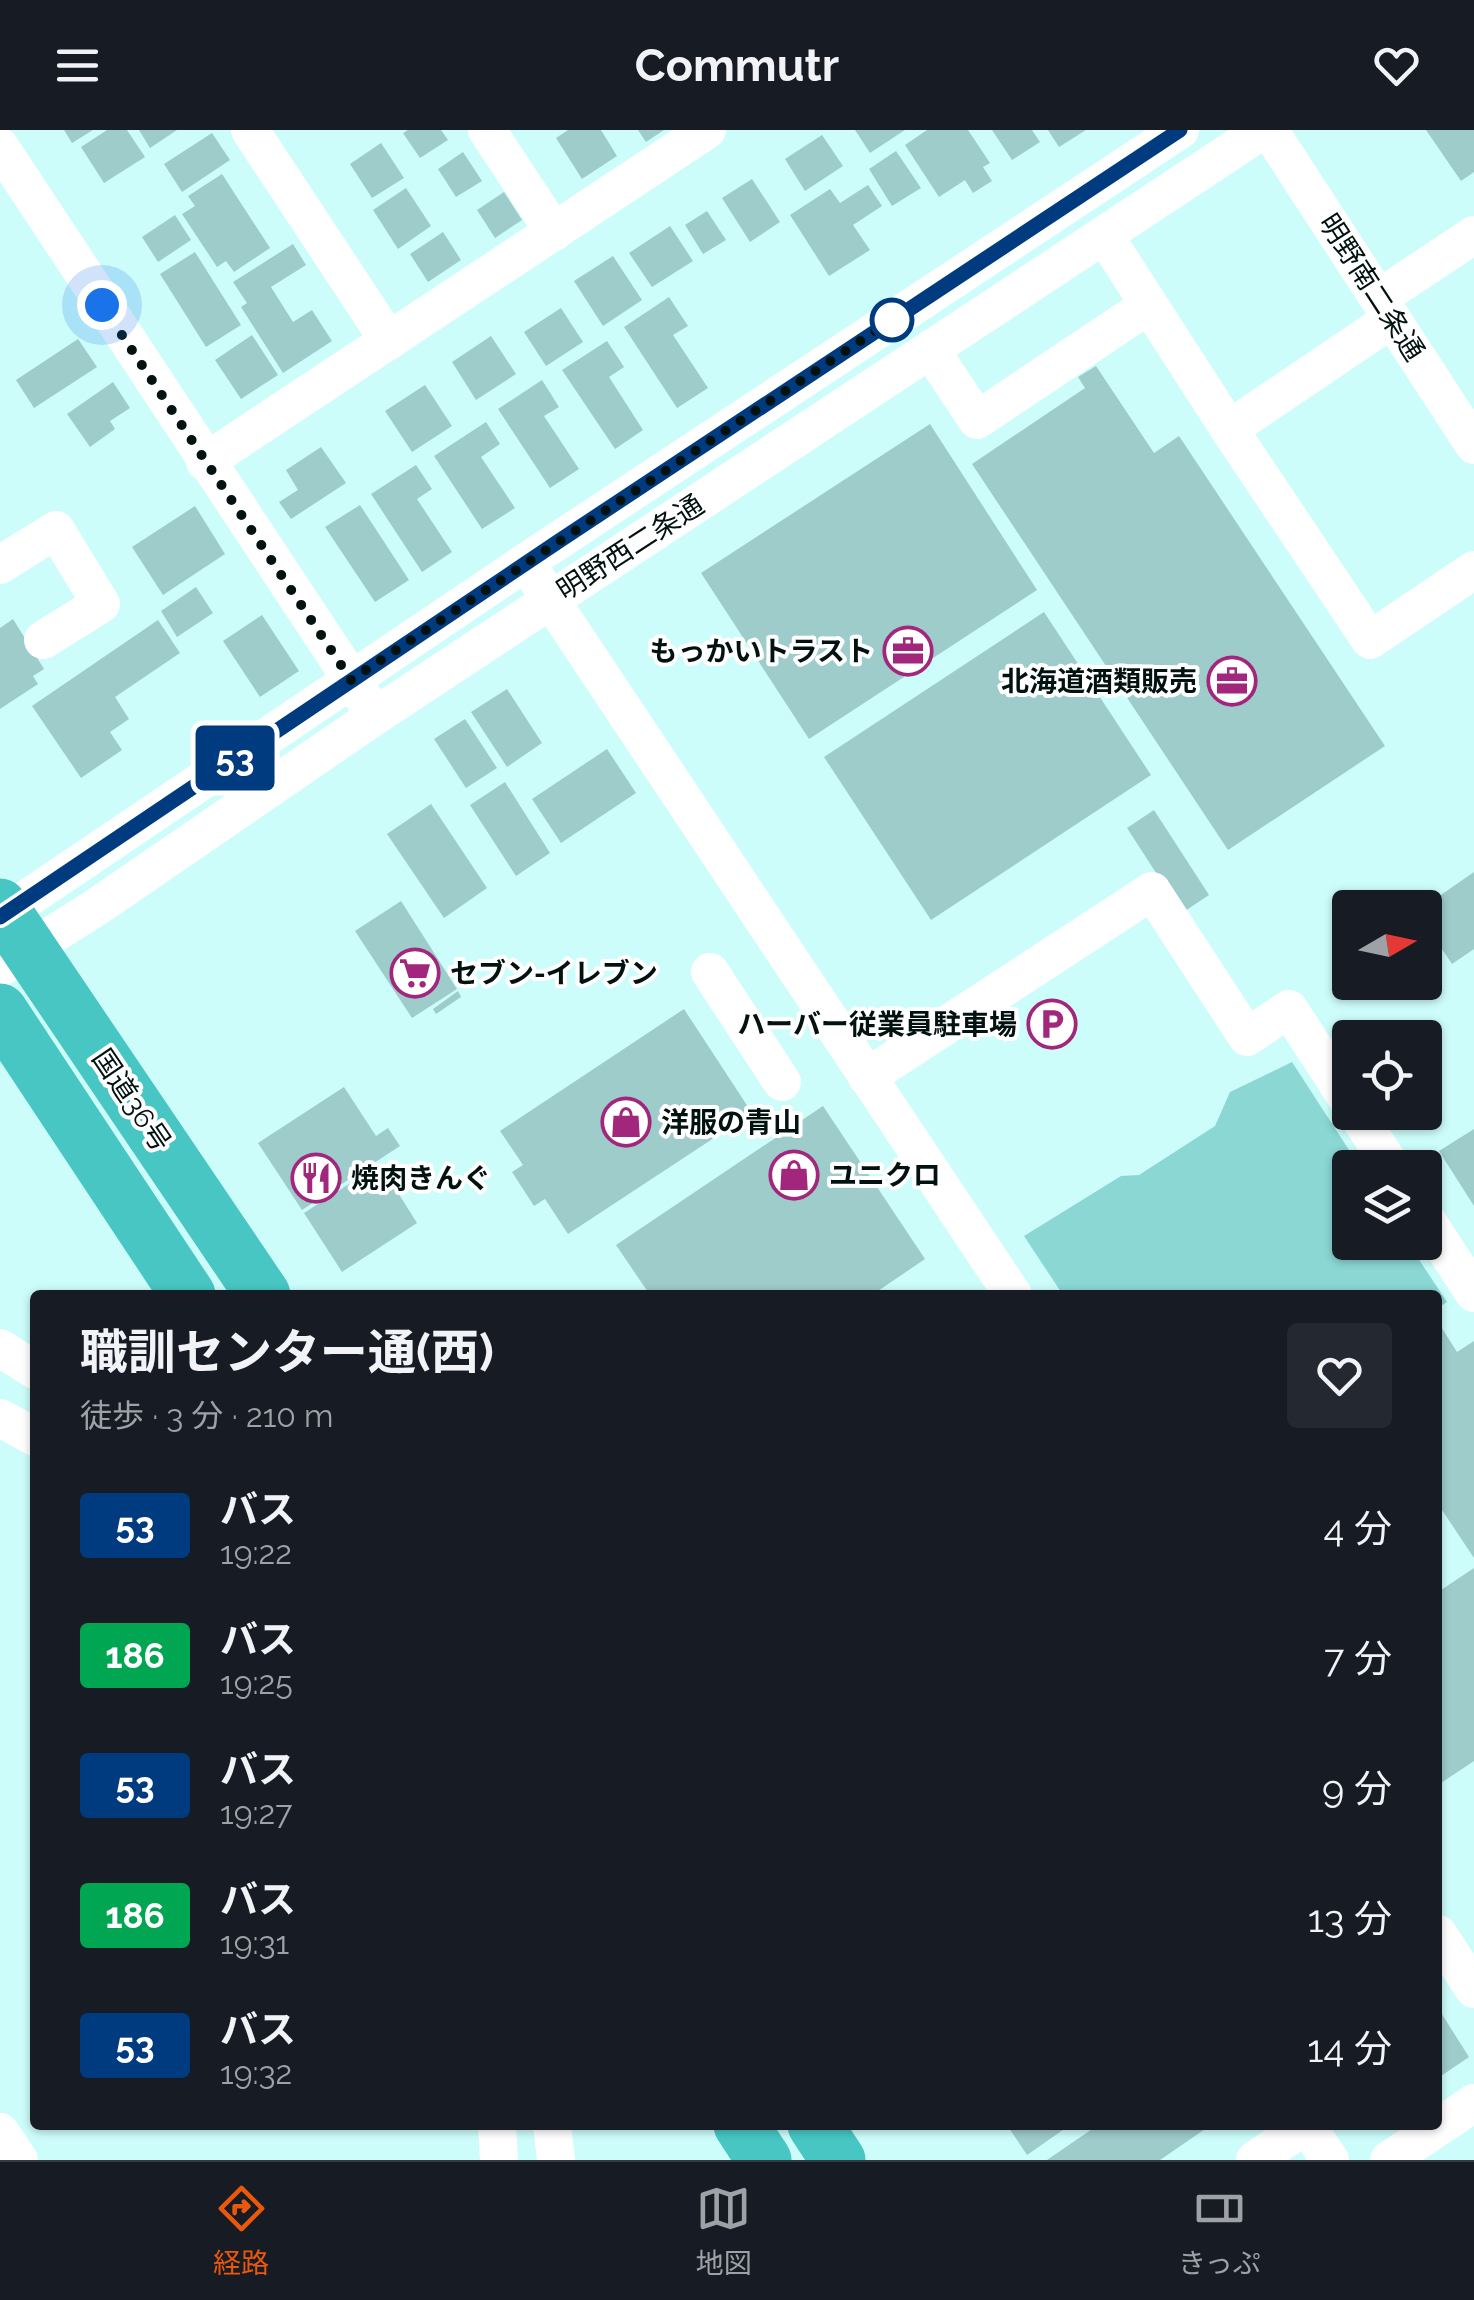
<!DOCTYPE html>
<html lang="ja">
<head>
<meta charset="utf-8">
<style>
	:root { --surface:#171b24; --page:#242831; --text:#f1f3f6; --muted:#9ea1a6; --line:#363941; --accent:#ea580c }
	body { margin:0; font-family:Raleway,"Noto Sans JP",sans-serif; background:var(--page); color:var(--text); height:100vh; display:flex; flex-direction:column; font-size:38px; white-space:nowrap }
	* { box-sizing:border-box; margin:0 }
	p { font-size:32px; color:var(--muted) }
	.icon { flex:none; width:55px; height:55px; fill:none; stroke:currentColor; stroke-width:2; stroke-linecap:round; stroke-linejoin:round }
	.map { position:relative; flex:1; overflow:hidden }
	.panel { position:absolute; left:30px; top:1160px; width:1412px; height:840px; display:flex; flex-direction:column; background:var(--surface); border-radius:10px; box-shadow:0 2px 8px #0004 }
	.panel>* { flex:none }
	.badge { padding:0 20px; border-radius:8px; font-size:35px; line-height:65px }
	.needle { width:65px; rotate:81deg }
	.fabs { position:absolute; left:1332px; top:760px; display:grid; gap:20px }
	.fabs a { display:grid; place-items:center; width:110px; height:110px; border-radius:10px; background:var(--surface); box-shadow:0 2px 8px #0004; font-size:50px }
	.you { position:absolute; width:50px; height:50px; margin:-25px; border:8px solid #fff; border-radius:50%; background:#1a73e8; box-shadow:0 0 0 15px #1a73e833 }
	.map>.badge { position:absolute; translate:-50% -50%; box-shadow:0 0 0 5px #fff }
	.round { display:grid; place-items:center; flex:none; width:105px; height:105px; border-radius:10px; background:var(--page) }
	.head { display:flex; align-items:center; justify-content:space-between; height:170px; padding:0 50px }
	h1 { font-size:48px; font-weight:700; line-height:75px }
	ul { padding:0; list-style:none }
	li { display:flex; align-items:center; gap:30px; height:130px; padding:0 50px }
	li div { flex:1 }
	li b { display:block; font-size:38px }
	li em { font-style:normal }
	li .badge { min-width:110px; font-weight:700; text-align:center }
	header { display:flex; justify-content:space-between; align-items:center; height:130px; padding:0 50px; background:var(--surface); font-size:45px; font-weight:700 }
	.tab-bar { display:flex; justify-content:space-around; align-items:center; height:140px; border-top:2px solid var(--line); background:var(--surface); font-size:28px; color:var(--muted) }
	.tab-bar a { display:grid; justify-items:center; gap:5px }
	.tab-bar .active { color:var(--accent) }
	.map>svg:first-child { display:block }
	.green { fill:#8bd7d4 }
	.building { fill:#9ecccb }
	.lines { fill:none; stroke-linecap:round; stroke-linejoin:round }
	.minor { stroke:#fff; stroke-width:38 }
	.highway { stroke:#47c6c3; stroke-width:55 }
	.line-casing { stroke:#fff; stroke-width:22 }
	.line { stroke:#003b80; stroke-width:15 }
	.walk { stroke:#021211; stroke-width:10; stroke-dasharray:0 18 }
	.stop-dot { fill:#fff; stroke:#003b80; stroke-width:5 }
	.labels { text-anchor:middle; stroke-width:8; stroke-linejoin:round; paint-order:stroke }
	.street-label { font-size:28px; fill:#021211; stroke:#fff }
	.poi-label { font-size:28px; font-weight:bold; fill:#021211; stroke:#fff; text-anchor:start }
</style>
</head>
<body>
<header><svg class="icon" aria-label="menu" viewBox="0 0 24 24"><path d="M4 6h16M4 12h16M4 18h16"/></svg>Commutr<svg class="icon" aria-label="heart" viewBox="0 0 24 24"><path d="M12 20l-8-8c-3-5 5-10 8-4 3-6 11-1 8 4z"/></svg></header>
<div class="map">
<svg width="1474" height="2030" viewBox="0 0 1474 2030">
	<rect width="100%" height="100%" fill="#cdfdfb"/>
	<!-- green -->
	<polygon class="green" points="1292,932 1360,1037 1350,1038 1350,1112 1408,1113 1447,1172 1438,1178 1438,1165 1063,1165 1024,1106 1121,1046 1139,1045 1215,996 1230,962"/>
	<!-- building -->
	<g class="building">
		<polygon points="64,0 93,0 72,13"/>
		<polygon points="107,0 127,0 145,27 104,53 81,17"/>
		<polygon points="139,0 177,0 150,18"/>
		<polygon points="408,0 441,0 448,10 420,28 403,3"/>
		<polygon points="568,0 601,0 617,26 582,49 556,8"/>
		<polygon points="638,0 664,0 646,12"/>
		<polygon points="855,0 905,0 870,23"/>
		<polygon points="927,0 968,0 990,33 983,37 992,51 973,63 965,50 939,67 905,15"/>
		<polygon points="992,0 1032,0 1040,12 1012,30"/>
		<polygon points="1048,0 1086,0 1059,17"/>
		<polygon points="1426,0 1474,0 1474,42 1461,51"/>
		<polygon points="212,3 230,30 182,62 164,34"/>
		<polygon points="822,5 843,36 805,61 785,29"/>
		<polygon points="381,13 404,48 372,68 350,34"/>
		<polygon points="896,21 921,58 892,76 869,39"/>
		<polygon points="463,22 482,51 456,67 438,39"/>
		<polygon points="222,44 270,118 234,142 226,131 217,137 182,84 195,76 188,66"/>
		<polygon points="752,49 780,92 750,112 722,68"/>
		<polygon points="868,55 882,76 853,95 870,120 829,146 790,85 830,59 840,73"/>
		<polygon points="406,58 431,96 398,119 373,80"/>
		<polygon points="504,62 522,90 495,108 477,80"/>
		<polygon points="707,81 726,110 703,124 685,95"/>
		<polygon points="175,85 191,110 158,132 142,107"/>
		<polygon points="670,96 693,131 652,157 629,123"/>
		<polygon points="443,102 461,130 428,152 410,124"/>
		<polygon points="293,114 306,135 271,157 293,192 312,180 332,211 283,243 241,177 247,173 233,152"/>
		<polygon points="195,122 241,195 206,217 160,144"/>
		<polygon points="613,126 642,170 603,196 574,151"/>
		<polygon points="669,167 688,196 673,205 708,258 677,278 624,197"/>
		<polygon points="561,178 583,212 546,236 524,202"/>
		<polygon points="252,205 278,245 241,269 215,230"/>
		<polygon points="491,206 516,244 476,270 452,232"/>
		<polygon points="78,209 97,237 34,278 16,250"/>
		<polygon points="607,211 624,237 609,247 643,300 615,319 562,240"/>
		<polygon points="1096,236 1154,323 1179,306 1385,616 1228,720 972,334 1085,258 1078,247"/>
		<polygon points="542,250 559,277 544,286 579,339 550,358 498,279"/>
		<polygon points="113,252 130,278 110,291 115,299 90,317 67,284"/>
		<polygon points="425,255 452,296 412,322 385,281"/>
		<polygon points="486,292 500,314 481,327 515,378 482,399 434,326"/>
		<polygon points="930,294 1037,460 809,609 701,443"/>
		<polygon points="321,317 346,353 291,389 279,372 298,360 286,340"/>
		<polygon points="416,335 432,359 417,369 452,422 422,442 371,364"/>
		<polygon points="360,375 409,450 375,472 325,397"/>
		<polygon points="195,376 225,424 163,465 132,417"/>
		<polygon points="196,457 213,483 177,507 161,481"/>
		<polygon points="1044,482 1151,645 931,790 824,627"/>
		<polygon points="262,485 299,541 260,567 223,511"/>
		<polygon points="13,489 44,539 33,546 38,554 0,579 0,498"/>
		<polygon points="158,490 180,523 115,567 129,589 110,602 122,620 81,648 32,576"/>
		<polygon points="507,559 542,613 507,637 471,582"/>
		<polygon points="465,589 497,638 466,658 434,609"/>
		<polygon points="607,619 636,663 561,713 532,669"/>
		<polygon points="505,652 550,723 516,746 470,675"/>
		<polygon points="431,674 487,758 444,788 387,704"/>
		<polygon points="1154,680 1209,765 1182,783 1127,698"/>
		<polygon points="1474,742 1474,819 1452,834 1425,794 1425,776"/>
		<polygon points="401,771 457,859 412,888 355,801"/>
		<polygon points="458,861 461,867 436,884 433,879"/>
		<polygon points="684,879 752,983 568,1104 545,1069 534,1076 512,1042 523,1035 500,1001"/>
		<polygon points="344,957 376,1006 388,998 400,1016 302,1080 258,1013"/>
		<polygon points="823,976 925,1129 872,1165 650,1165 616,1115"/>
		<polygon points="1474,999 1474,1076 1439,1021"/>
		<polygon points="380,1034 417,1093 342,1142 304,1083"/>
		<polygon points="1438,1192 1457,1222 1474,1211 1474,1428 1438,1374"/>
		<polygon points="1474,1438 1474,1631 1438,1655 1438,1462"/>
		<polygon points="1438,1878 1469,1927 1438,1948"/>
		<polygon points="1007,1995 1070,1995 1027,2025"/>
		<polygon points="1098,1995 1211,1995 1160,2030 1047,2030"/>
	</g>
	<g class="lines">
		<!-- minor -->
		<g class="minor">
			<polyline points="250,0 389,211"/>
			<polyline points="487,0 554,102"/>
			<polyline points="1269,0 1474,315"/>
			<polyline points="0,17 365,570"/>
			<polyline points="1104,105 1229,299"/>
			<polyline points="1379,168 1474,105"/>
			<polyline points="1392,189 1229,299 1370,510 1474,440"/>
			<polyline points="930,219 977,290 1149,175"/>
			<polyline points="205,332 707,0"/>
			<polyline points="0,435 56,400 101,474 43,510"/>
			<polyline points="538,451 1013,1165"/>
			<polyline points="0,787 526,432 1180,0"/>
			<polyline points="0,838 95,778 375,586 1263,0"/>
			<polyline points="710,842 782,952"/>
			<polyline points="867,947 1152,761 1247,907 1289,879 1350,973"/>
			<polyline points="1356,982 1392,1038"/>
			<polyline points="1425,1088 1474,1163"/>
			<polyline points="0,1218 35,1240"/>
			<polyline points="0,1288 35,1307"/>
			<polyline points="1438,1804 1474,1859"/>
			<polyline points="497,1995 499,2030"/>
			<polyline points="552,1995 556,2030"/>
			<polyline points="0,2002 19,2030"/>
			<polyline points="1255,2030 1306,1995 1330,2030"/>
			<polyline points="1389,2030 1474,1973"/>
		</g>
		<!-- highway -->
		<g class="highway">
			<polyline points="0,776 263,1165"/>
			<polyline points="0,881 188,1165"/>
			<polyline points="741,1995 764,2030"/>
			<polyline points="815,1995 838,2030"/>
		</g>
	</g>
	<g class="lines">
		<!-- line casing -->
		<g class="line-casing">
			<polyline id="line" points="0,787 559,411 1180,0"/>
		</g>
		<!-- line -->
		<use href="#line" class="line"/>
		<!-- walk -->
		<polyline class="walk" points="102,175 351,550 892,190"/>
	</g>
	<!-- icons -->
	<defs>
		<g id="office-ring" transform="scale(2.5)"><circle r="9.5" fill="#fff" stroke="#a2277c" stroke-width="1.5"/><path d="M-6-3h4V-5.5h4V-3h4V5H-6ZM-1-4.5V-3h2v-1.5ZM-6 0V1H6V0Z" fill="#a2277c"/></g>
		<g id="supermarket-ring" transform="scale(2.5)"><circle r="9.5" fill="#fff" stroke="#a2277c" stroke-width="1.5"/><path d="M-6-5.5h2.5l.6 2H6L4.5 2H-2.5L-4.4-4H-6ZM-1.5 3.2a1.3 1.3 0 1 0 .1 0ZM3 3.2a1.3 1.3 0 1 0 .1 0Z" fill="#a2277c"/></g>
		<g id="parking-ring" transform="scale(2.5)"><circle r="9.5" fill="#fff" stroke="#a2277c" stroke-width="1.5"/><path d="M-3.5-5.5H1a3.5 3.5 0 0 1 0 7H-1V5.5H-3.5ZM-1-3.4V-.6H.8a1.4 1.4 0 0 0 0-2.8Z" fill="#a2277c"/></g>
		<g id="shop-ring" transform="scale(2.5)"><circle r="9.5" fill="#fff" stroke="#a2277c" stroke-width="1.5"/><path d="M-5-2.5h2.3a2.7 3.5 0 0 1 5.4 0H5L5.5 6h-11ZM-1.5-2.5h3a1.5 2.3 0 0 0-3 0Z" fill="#a2277c"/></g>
		<g id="restaurant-ring" transform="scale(2.5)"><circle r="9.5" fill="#fff" stroke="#a2277c" stroke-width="1.5"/><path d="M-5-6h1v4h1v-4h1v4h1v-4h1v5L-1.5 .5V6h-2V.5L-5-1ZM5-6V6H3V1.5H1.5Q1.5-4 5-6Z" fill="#a2277c"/></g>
	</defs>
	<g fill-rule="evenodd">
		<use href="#office-ring" x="908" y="521"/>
		<use href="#office-ring" x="1232" y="551"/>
		<use href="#supermarket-ring" x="415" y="843"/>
		<use href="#parking-ring" x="1052" y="894"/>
		<use href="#shop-ring" x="626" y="992"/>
		<use href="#shop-ring" x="794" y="1045"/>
		<use href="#restaurant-ring" x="316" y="1048"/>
	</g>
	<!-- markers -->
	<circle class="stop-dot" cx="892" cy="190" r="20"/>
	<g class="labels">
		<!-- street labels -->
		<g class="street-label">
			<text transform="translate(1372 157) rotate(57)" y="10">明野南二条通</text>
			<text transform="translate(630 417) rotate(-33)" y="10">明野西二条通</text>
			<text transform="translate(132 970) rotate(56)" y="10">国道36号</text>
		</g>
		<!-- poi labels -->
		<g class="poi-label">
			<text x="873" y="531" text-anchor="end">もっかいトラスト</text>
			<text x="1197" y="561" text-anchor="end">北海道酒類販売</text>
			<text x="450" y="853">セブン-イレブン</text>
			<text x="1017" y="904" text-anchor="end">ハーバー従業員駐車場</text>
			<text x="661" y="1002">洋服の青山</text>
			<text x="829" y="1055">ユニクロ</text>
			<text x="351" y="1058">焼肉きんぐ</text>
		</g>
	</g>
</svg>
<div class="fabs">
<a><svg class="needle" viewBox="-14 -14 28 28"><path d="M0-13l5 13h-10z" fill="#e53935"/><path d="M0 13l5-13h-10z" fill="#9ea1a6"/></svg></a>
<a><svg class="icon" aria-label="locate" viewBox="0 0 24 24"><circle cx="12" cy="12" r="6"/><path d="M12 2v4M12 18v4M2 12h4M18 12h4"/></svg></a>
<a><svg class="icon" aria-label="layers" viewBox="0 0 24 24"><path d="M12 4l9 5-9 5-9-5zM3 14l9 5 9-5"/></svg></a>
</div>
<div class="you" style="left:102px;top:175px"></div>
<b class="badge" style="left:235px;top:628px;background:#003b80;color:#fff">53</b>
<section class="panel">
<div class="head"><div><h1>職訓センター通(西)</h1><p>徒歩 · 3 分 · 210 m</p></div><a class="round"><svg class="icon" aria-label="heart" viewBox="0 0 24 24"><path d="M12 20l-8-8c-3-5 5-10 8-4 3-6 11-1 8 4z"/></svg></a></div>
<ul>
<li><span class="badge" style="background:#003b80;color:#fff">53</span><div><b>バス</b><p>19:22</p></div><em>4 分</em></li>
<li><span class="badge" style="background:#00a651;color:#fff">186</span><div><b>バス</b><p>19:25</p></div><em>7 分</em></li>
<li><span class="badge" style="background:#003b80;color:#fff">53</span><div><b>バス</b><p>19:27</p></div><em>9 分</em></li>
<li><span class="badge" style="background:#00a651;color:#fff">186</span><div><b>バス</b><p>19:31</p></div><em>13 分</em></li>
<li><span class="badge" style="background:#003b80;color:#fff">53</span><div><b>バス</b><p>19:32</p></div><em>14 分</em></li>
</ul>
</section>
</div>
<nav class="tab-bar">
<a class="active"><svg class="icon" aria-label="directions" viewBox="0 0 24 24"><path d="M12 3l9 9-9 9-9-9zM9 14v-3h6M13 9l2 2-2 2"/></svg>経路</a>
<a><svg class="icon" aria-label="map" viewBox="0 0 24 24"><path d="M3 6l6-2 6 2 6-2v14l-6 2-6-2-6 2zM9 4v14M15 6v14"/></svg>地図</a>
<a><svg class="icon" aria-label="tickets" viewBox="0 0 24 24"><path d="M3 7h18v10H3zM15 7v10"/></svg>きっぷ</a>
</nav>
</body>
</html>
